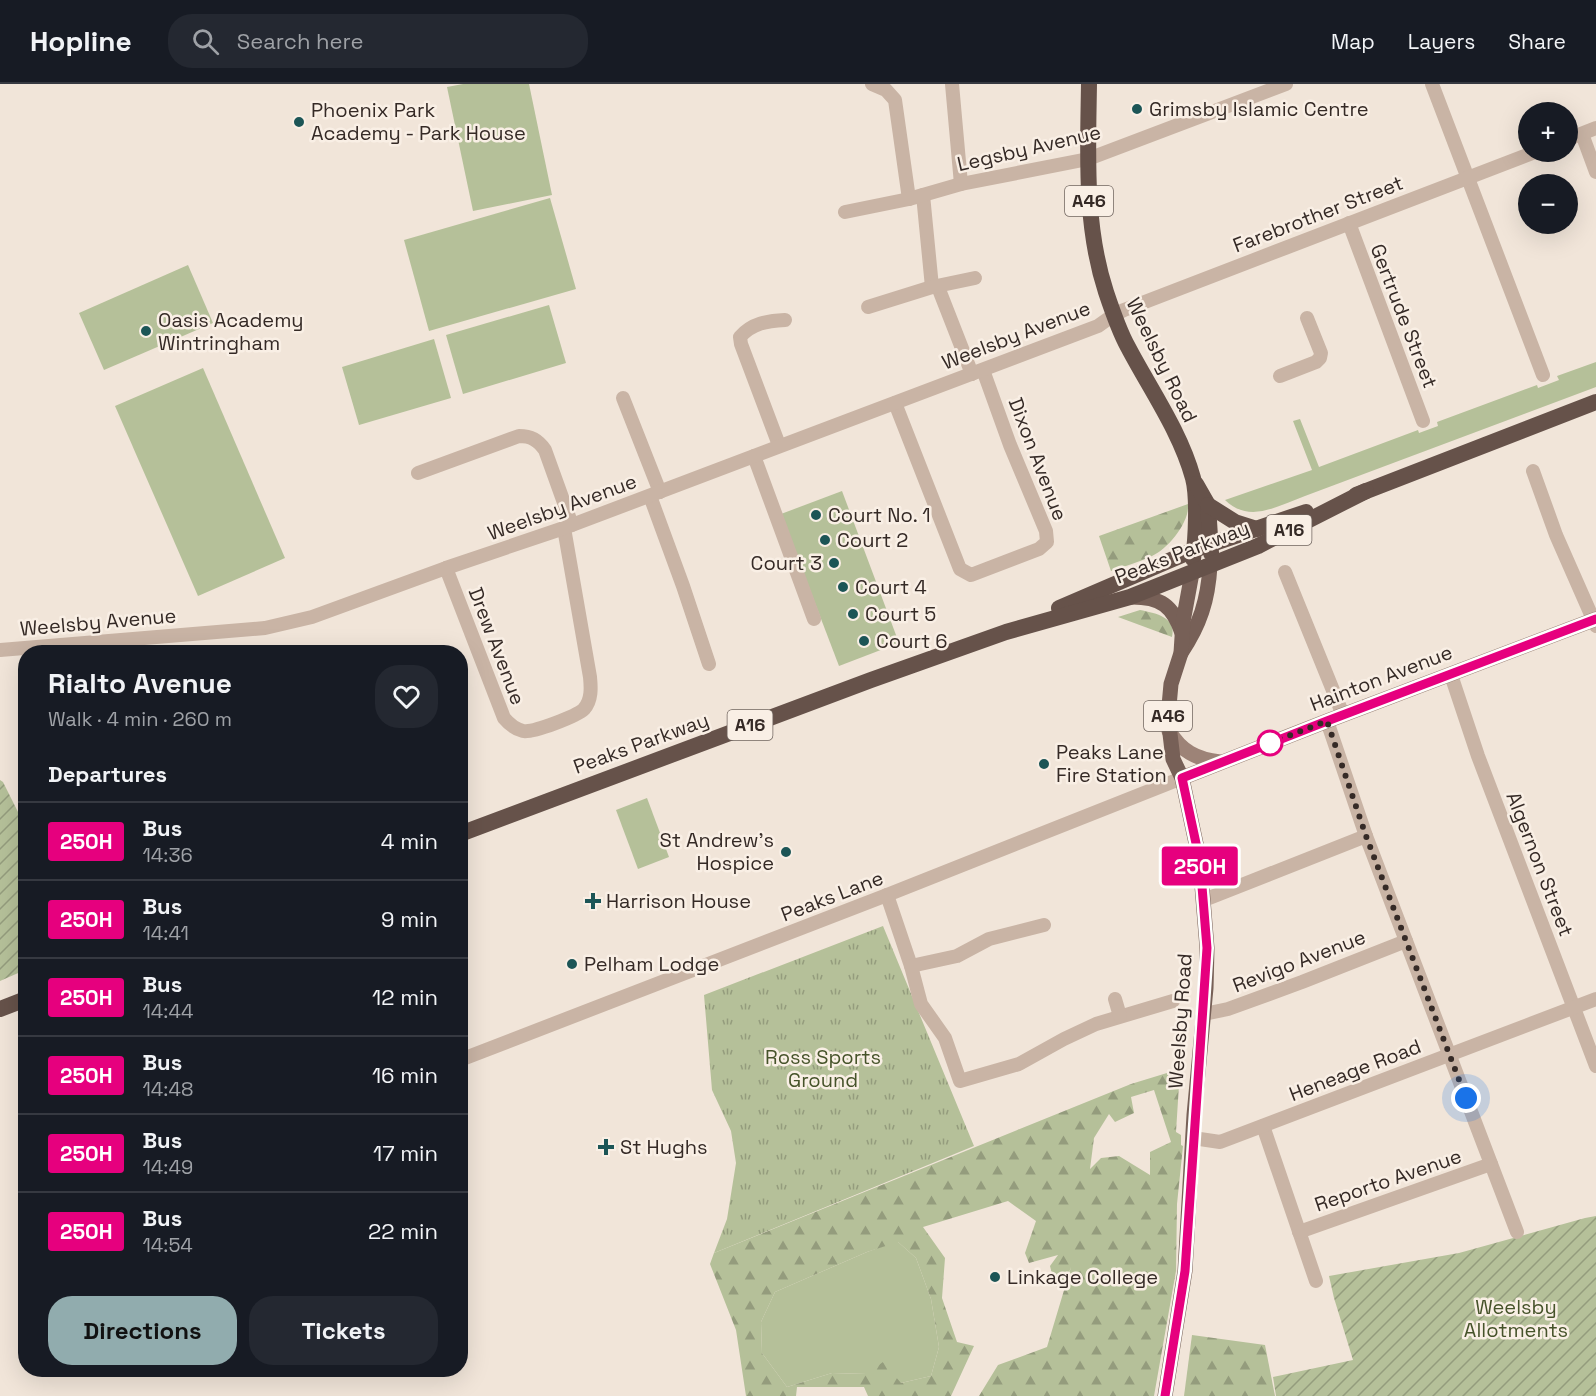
<!DOCTYPE html>
<html lang="en">
<head>
<meta charset="utf-8">
<style>
	:root { --surface:#171b24; --page:#242831; --text:#f1f3f6; --muted:#9ea1a6; --line:#363941; --accent:#91acae }
	body { margin:0; font-family:"Space Grotesk",sans-serif; background:var(--page); color:var(--text); height:100vh; display:flex; flex-direction:column; font-size:22px; white-space:nowrap }
	* { box-sizing:border-box; margin:0 }
	p { font-size:20px; color:var(--muted) }
	.icon { flex:none; width:33px; height:33px; fill:none; stroke:currentColor; stroke-width:2; stroke-linecap:round; stroke-linejoin:round }
	.map { position:relative; flex:1; overflow:hidden }
	.panel { position:absolute; left:18px; top:561px; width:450px; height:732px; display:flex; flex-direction:column; background:var(--surface); border-radius:24px; box-shadow:0 6px 24px #0002 }
	.panel>* { flex:none }
	.badge { padding:0 12px; border-radius:4px; font-size:21px; line-height:39px }
	.controls { position:absolute; left:1518px; top:18px; display:grid; gap:12px }
	.controls a { display:grid; place-items:center; width:60px; height:60px; border-radius:50%; background:var(--surface); box-shadow:0 6px 24px #0002; font-size:30px }
	.you { position:absolute; width:30px; height:30px; margin:-15px; border:4px solid #fff; border-radius:50%; background:#1a73e8; box-shadow:0 0 0 9px #1a73e833 }
	.map>.badge { position:absolute; translate:-50% -50%; box-shadow:0 0 0 3px #fff }
	h2 { padding:0 30px; font-size:22px; line-height:54px }
	.round { display:grid; place-items:center; flex:none; width:63px; height:63px; border-radius:24px; background:var(--page) }
	.headline { display:flex; align-items:center; justify-content:space-between; height:102px; padding:0 30px }
	h1 { font-size:28px; font-weight:800; line-height:45px }
	.cta { display:flex; gap:12px; margin-top:auto; padding:12px 30px }
	.cta a { flex:1; height:69px; border-radius:24px; background:var(--accent); color:#111; font-size:24px; font-weight:800; line-height:69px; text-align:center }
	.cta a+a { background:var(--page); color:var(--text) }
	ul { padding:0; list-style:none }
	li { display:flex; align-items:center; gap:18px; height:78px; padding:0 30px; border-top:2px solid var(--line) }
	li div { flex:1 }
	li b { display:block; font-size:22px }
	li em { font-style:normal }
	li .badge { min-width:66px; font-weight:700; text-align:center }
	header { display:flex; align-items:center; gap:36px; box-sizing:border-box; height:84px; padding:0 30px; background:var(--surface); border-bottom:2px solid var(--line) }
	header strong { font-size:28px }
	nav { display:flex; gap:33px; margin-inline-start:auto; font-size:21px }
	.search { width:420px; height:54px; background:var(--page); display:flex; align-items:center; gap:15px; box-sizing:border-box; padding:0 21px; border-radius:24px; color:var(--muted); font-size:22px }
	.map>svg:first-child { display:block }
	.grass { fill:#b5c099 }
	.forest { fill:url(#forest-firs); fill-rule:evenodd }
	.park { fill:url(#park-tufts) }
	.garden { fill:url(#garden-furrows) }
	.lines { fill:none; stroke-linecap:round; stroke-linejoin:round }
	.minor { stroke:#c9b4a5; stroke-width:14 }
	.secondary { stroke:#9d8377; stroke-width:15 }
	.primary { stroke:#776057; stroke-width:15 }
	.trunk { stroke:#66524a; stroke-width:16 }
	.line-casing { stroke:#fff; stroke-width:14 }
	.line { stroke:#e6007e; stroke-width:9 }
	.walk { stroke:#352a26; stroke-width:6; stroke-dasharray:0 10.8 }
	.poi-dot { fill:#1c5556; stroke:#f9efe5; stroke-width:2 }
	.stop-dot { fill:#fff; stroke:#e6007e; stroke-width:3 }
	.labels { text-anchor:middle; stroke-width:5; stroke-linejoin:round; paint-order:stroke }
	.shield { fill:#f9efe5; stroke:#70655f; stroke-width:1.5 }
	.shield-label { font-size:18px; font-weight:bold; fill:#352a26 }
	.poi-label { font-size:20px; fill:#352a26; stroke:#f9efe5; text-anchor:start }
	.street-label { font-size:20px; fill:#352a26; stroke:#f9efe5 }
	.park-label { font-size:20px; fill:#46532a; stroke:#f9efe5 }
</style>
</head>
<body>
<header>
<strong>Hopline</strong>
<div class="search"><svg class="icon" aria-label="search" viewBox="0 0 24 24"><circle cx="10" cy="10" r="6"/><path d="M15 15l6 6"/></svg>Search here</div>
<nav><a>Map</a><a>Layers</a><a>Share</a></nav>
</header>
<div class="map">
<svg width="1596" height="1312" viewBox="0 0 1596 1312">
	<defs>
		<pattern id="forest-firs" width="22" height="20" patternUnits="userSpaceOnUse" patternTransform="scale(1.5)"><rect width="22" height="20" fill="#b5c099"/><path d="M5 1l3.5 6h-7zM16 11l3.5 6h-7z" fill="#949c7d"/></pattern>
		<pattern id="park-tufts" width="24" height="20" patternUnits="userSpaceOnUse" patternTransform="scale(1.5)"><rect width="24" height="20" fill="#b5c099"/><path d="M3 7l-1-3M5 7V3M7 7l1-3M15 17l-1-3M17 17v-4M19 17l1-3" fill="none" stroke="#949c7d"/></pattern>
		<pattern id="garden-furrows" width="10" height="10" patternUnits="userSpaceOnUse" patternTransform="scale(1.5)"><rect width="10" height="10" fill="#b5c099"/><path d="M-1 1l2-2M0 10L10 0M9 11l2-2" fill="none" stroke="#949c7d"/></pattern>
	</defs>
	<rect width="100%" height="100%" fill="#f1e5d9"/>
	<!-- grass -->
	<g class="grass">
		<polygon points="463,0 529,0 552,111 473,127 447,3"/>
		<polygon points="550,114 576,205 429,247 404,156"/>
		<polygon points="188,181 213,239 104,286 79,229"/>
		<polygon points="549,221 566,279 463,310 446,251"/>
		<polygon points="434,255 451,314 359,341 342,283"/>
		<path d="M1596 278V303L1305 412C1277 422 1250 440 1225 416L1312 386 1293 337 1300 335 1319 383 1418 346 1419 349 1438 342 1437 338 1537 301 1538 304 1559 296 1557 292Z"/>
		<polygon points="203,284 285,474 198,512 115,322"/>
		<polygon points="842,407 899,559 839,582 781,430"/>
		<polygon points="647,714 669,773 638,785 616,726"/>
		<polygon points="897,1157 916,1174 931,1215 939,1263 931,1292 901,1299 866,1290 832,1289 787,1303 762,1269 761,1238 775,1208 867,1168"/>
	</g>
	<!-- forest -->
	<g class="forest">
		<path d="M1188 420C1190 438 1168 465 1152 472 1139 478 1125 482 1111 487L1099 452Z"/>
		<path d="M1140 526C1155 529 1177 533 1172 553L1118 533Z"/>
		<path d="M1180 985 1176 1048 1181 1051V1061L1183 1062 1177 1120 1176 1187 1154 1312H979L998 1281 1047 1263 1071 1183 1063 1204 1055 1202 1050 1182 1058 1171 1029 1179 1025 1169 1036 1137 1008 1117 923 1143 945 1174 942 1214 957 1258 974 1262 951 1312H868L864 1303H797L796 1312H746L736 1246 710 1180 714 1169 1131 1000ZM1154 1006 1171 1058 1150 1068V1091L1119 1072 1101 1074 1090 1085 1094 1054 1109 1030 1115 1038 1134 1029 1131 1013ZM898 1158 916 1174 931 1215 939 1263 931 1292 901 1299 883 1278 866 1290 832 1289 787 1303 762 1269 761 1238 775 1208 867 1168Z"/>
		<polygon points="1192,1251 1265,1261 1275,1312 1184,1312"/>
	</g>
	<!-- park -->
	<polygon class="park" points="883,842 974,1062 714,1169 727,1135 736,1079 731,1047 712,1006 704,911"/>
	<!-- garden -->
	<g class="garden">
		<polygon points="0,696 3,698 25,742 25,886 0,897"/>
		<polygon points="1596,1132 1596,1312 1276,1312 1273,1293 1353,1276 1334,1214 1329,1192 1459,1169 1585,1134"/>
	</g>
	<g class="lines">
		<!-- minor -->
		<g class="minor">
			<polyline points="872,0 886,6 895,16 909,115"/>
			<polyline points="952,0 961,100"/>
			<polyline points="1432,0 1543,291"/>
			<polyline points="1582,50 1596,88"/>
			<polyline points="1568,55 1596,44"/>
			<polyline points="923,111 932,203"/>
			<polyline points="845,128 909,115 961,100 1088,75 1286,0"/>
			<polyline points="1349,139 1423,337"/>
			<polyline points="938,203 972,290"/>
			<polyline points="868,223 932,203 975,194"/>
			<polyline points="1280,292 1316,278 1320,274 1321,269 1307,234"/>
			<polyline points="623,314 660,408"/>
			<polyline points="895,319 960,485 971,491 1039,465 1047,458 1046,447 1010,361 983,286"/>
			<path d="M779 361 741 260 740 253C752 239 767 237 785 236"/>
			<polyline points="754,372 814,535"/>
			<polyline points="1533,387 1556,451 1596,542"/>
			<path d="M418 389 519 352C531 352 538 356 545 366L572 441"/>
			<polyline points="650,412 683,502 709,580"/>
			<path d="M446 484 504 634C509 640 515 645 523 647 533 649 577 632 584 625 592 616 591 603 590 593L564 444"/>
			<polyline points="1285,488 1343,631"/>
			<polyline points="0,566 265,544 312,533 446,484 564,444 1098,242 1115,230 1124,226 1535,68"/>
			<polyline points="1451,591 1478,672 1596,982"/>
			<polyline points="1327,637 1366,752 1517,1148"/>
			<polyline points="887,811 911,882 921,920 945,954 960,997 1019,980 1064,955 1096,940 1173,917"/>
			<polyline points="1204,816 1366,752"/>
			<polyline points="911,882 957,872 989,855 1044,841"/>
			<polyline points="1115,915 1120,932"/>
			<polyline points="1204,930 1228,925 1302,898 1406,857"/>
			<polyline points="460,976 887,811 1182,694"/>
			<polyline points="1263,1042 1316,1197"/>
			<polyline points="1193,1054 1220,1058 1596,915"/>
			<polyline points="1299,1148 1491,1080"/>
		</g>
		<!-- secondary -->
		<g class="secondary">
			<path d="M1169 647C1181 667 1196 675 1220 678"/>
			<polyline points="1182,694 1327,637 1596,535"/>
		</g>
		<!-- primary -->
		<g class="primary">
			<path d="M1132 513C1161 513 1173 522 1182 549"/>
			<path d="M1181 569C1200 541 1208 516 1210 482"/>
			<polyline points="1165,1312 1185,1187 1194,1031 1206,904 1207,864 1200,778 1182,694 1173,675 1168,633 1171,600 1181,569 1183,538 1192,489"/>
		</g>
		<!-- trunk -->
		<g class="trunk">
			<path d="M1089 0C1088 69 1084 141 1106 208 1112 226 1119 247 1128 263 1150 305 1180 347 1193 394 1198 413 1196 455 1193 475"/>
			<polyline points="1196,400 1208,421 1211,469"/>
			<polyline points="1356,411 1596,318"/>
			<polyline points="1208,421 1235,438 1257,445"/>
			<polyline points="1059,524 1194,466 1306,428"/>
			<polyline points="460,750 871,596 1006,548 1130,513 1258,462 1366,407"/>
			<polyline points="0,925 26,915"/>
		</g>
	</g>
	<g class="lines">
		<!-- line casing -->
		<g class="line-casing">
			<polyline id="line" points="1165,1312 1185,1187 1207,864 1200,778 1182,694 1327,637 1596,535"/>
		</g>
		<!-- line -->
		<use href="#line" class="line"/>
		<!-- walk -->
		<polyline class="walk" points="1270,659 1327,637 1366,752 1466,1014"/>
	</g>
	<!-- markers -->
	<g class="poi-dot">
		<circle cx="1137" cy="25" r="6"/>
		<circle cx="299" cy="38" r="6"/>
		<circle cx="146" cy="247" r="6"/>
		<circle cx="816" cy="431" r="6"/>
		<circle cx="825" cy="456" r="6"/>
		<circle cx="834" cy="479" r="6"/>
		<circle cx="843" cy="503" r="6"/>
		<circle cx="853" cy="530" r="6"/>
		<circle cx="864" cy="557" r="6"/>
		<circle cx="1044" cy="680" r="6"/>
		<circle cx="786" cy="768" r="6"/>
		<path d="M590 808h6v6h6v6h-6v6h-6v-6h-6v-6h6z"/>
		<circle cx="572" cy="880" r="6"/>
		<path d="M603 1054h6v6h6v6h-6v6h-6v-6h-6v-6h6z"/>
		<circle cx="995" cy="1193" r="6"/>
	</g>
	<circle class="stop-dot" cx="1270" cy="659" r="12"/>
	<g class="labels">
		<!-- shield labels -->
		<g class="shield">
			<rect x="1065" y="102" width="48" height="30" rx="4.5"/>
			<rect x="1266.5" y="431" width="45" height="30" rx="4.5"/>
			<rect x="1144" y="617" width="48" height="30" rx="4.5"/>
			<rect x="727.5" y="626" width="45" height="30" rx="4.5"/>
		</g>
		<g class="shield-label">
			<text x="1089" y="123">A46</text>
			<text x="1289" y="452">A16</text>
			<text x="1168" y="638">A46</text>
			<text x="750" y="647">A16</text>
		</g>
		<!-- poi labels -->
		<g class="poi-label">
			<text x="1149" y="32">Grimsby Islamic Centre</text>
			<text x="311" y="33">Phoenix Park<tspan x="311" dy="23">Academy - Park House</tspan></text>
			<text x="158" y="243">Oasis Academy<tspan x="158" dy="23">Wintringham</tspan></text>
			<text x="828" y="438">Court No. 1</text>
			<text x="837" y="463">Court 2</text>
			<text x="822" y="486" text-anchor="end">Court 3</text>
			<text x="855" y="510">Court 4</text>
			<text x="865" y="537">Court 5</text>
			<text x="876" y="564">Court 6</text>
			<text x="1056" y="675">Peaks Lane<tspan x="1056" dy="23">Fire Station</tspan></text>
			<text x="774" y="763" text-anchor="end">St Andrew's<tspan x="774" dy="23">Hospice</tspan></text>
			<text x="606" y="824">Harrison House</text>
			<text x="584" y="887">Pelham Lodge</text>
			<text x="620" y="1070">St Hughs</text>
			<text x="1007" y="1200">Linkage College</text>
		</g>
		<!-- street labels -->
		<g class="street-label">
			<text transform="translate(1029 64) rotate(-13)" y="7">Legsby Avenue</text>
			<text transform="translate(1318 130) rotate(-21)" y="7">Farebrother Street</text>
			<text transform="translate(1404 232) rotate(69)" y="7">Gertrude Street</text>
			<text transform="translate(1016 251) rotate(-21)" y="7">Weelsby Avenue</text>
			<text transform="translate(1162 276) rotate(64)" y="7">Weelsby Road</text>
			<text transform="translate(1038 375) rotate(69)" y="7">Dixon Avenue</text>
			<text transform="translate(562 423) rotate(-20)" y="7">Weelsby Avenue</text>
			<text transform="translate(1182 468) rotate(-21)" y="7">Peaks Parkway</text>
			<text transform="translate(98 538) rotate(-5)" y="7">Weelsby Avenue</text>
			<text transform="translate(497 562) rotate(69)" y="7">Drew Avenue</text>
			<text transform="translate(1381 594) rotate(-21)" y="7">Hainton Avenue</text>
			<text transform="translate(641 659) rotate(-20)" y="7">Peaks Parkway</text>
			<text transform="translate(1540 780) rotate(69)" y="7">Algernon Street</text>
			<text transform="translate(832 812) rotate(-21)" y="7">Peaks Lane</text>
			<text transform="translate(1299 877) rotate(-21)" y="7">Revigo Avenue</text>
			<text transform="translate(1180 937) rotate(-86)" y="7">Weelsby Road</text>
			<text transform="translate(1355 986) rotate(-21)" y="7">Heneage Road</text>
			<text transform="translate(1388 1096) rotate(-19)" y="7">Reporto Avenue</text>
		</g>
		<!-- park labels -->
		<g class="park-label">
			<text x="823" y="980">Ross Sports<tspan x="823" dy="23">Ground</tspan></text>
			<text x="1516" y="1230">Weelsby<tspan x="1516" dy="23">Allotments</tspan></text>
		</g>
	</g>
</svg>
<div class="controls">
<a>+</a>
<a>−</a>
</div>
<div class="you" style="left:1466px;top:1014px"></div>
<b class="badge" style="left:1200px;top:782px;background:#e6007e;color:#fff">250H</b>
<section class="panel">
<div class="headline"><div><h1>Rialto Avenue</h1><p>Walk · 4 min · 260 m</p></div><a class="round"><svg class="icon" aria-label="heart" viewBox="0 0 24 24"><path d="M12 20l-8-8c-3-5 5-10 8-4 3-6 11-1 8 4z"/></svg></a></div>
<h2>Departures</h2>
<ul>
<li><span class="badge" style="background:#e6007e;color:#fff">250H</span><div><b>Bus</b><p>14:36</p></div><em>4 min</em></li>
<li><span class="badge" style="background:#e6007e;color:#fff">250H</span><div><b>Bus</b><p>14:41</p></div><em>9 min</em></li>
<li><span class="badge" style="background:#e6007e;color:#fff">250H</span><div><b>Bus</b><p>14:44</p></div><em>12 min</em></li>
<li><span class="badge" style="background:#e6007e;color:#fff">250H</span><div><b>Bus</b><p>14:48</p></div><em>16 min</em></li>
<li><span class="badge" style="background:#e6007e;color:#fff">250H</span><div><b>Bus</b><p>14:49</p></div><em>17 min</em></li>
<li><span class="badge" style="background:#e6007e;color:#fff">250H</span><div><b>Bus</b><p>14:54</p></div><em>22 min</em></li>
</ul>
<div class="cta"><a>Directions</a><a>Tickets</a></div>
</section>
</div>
</body>
</html>
